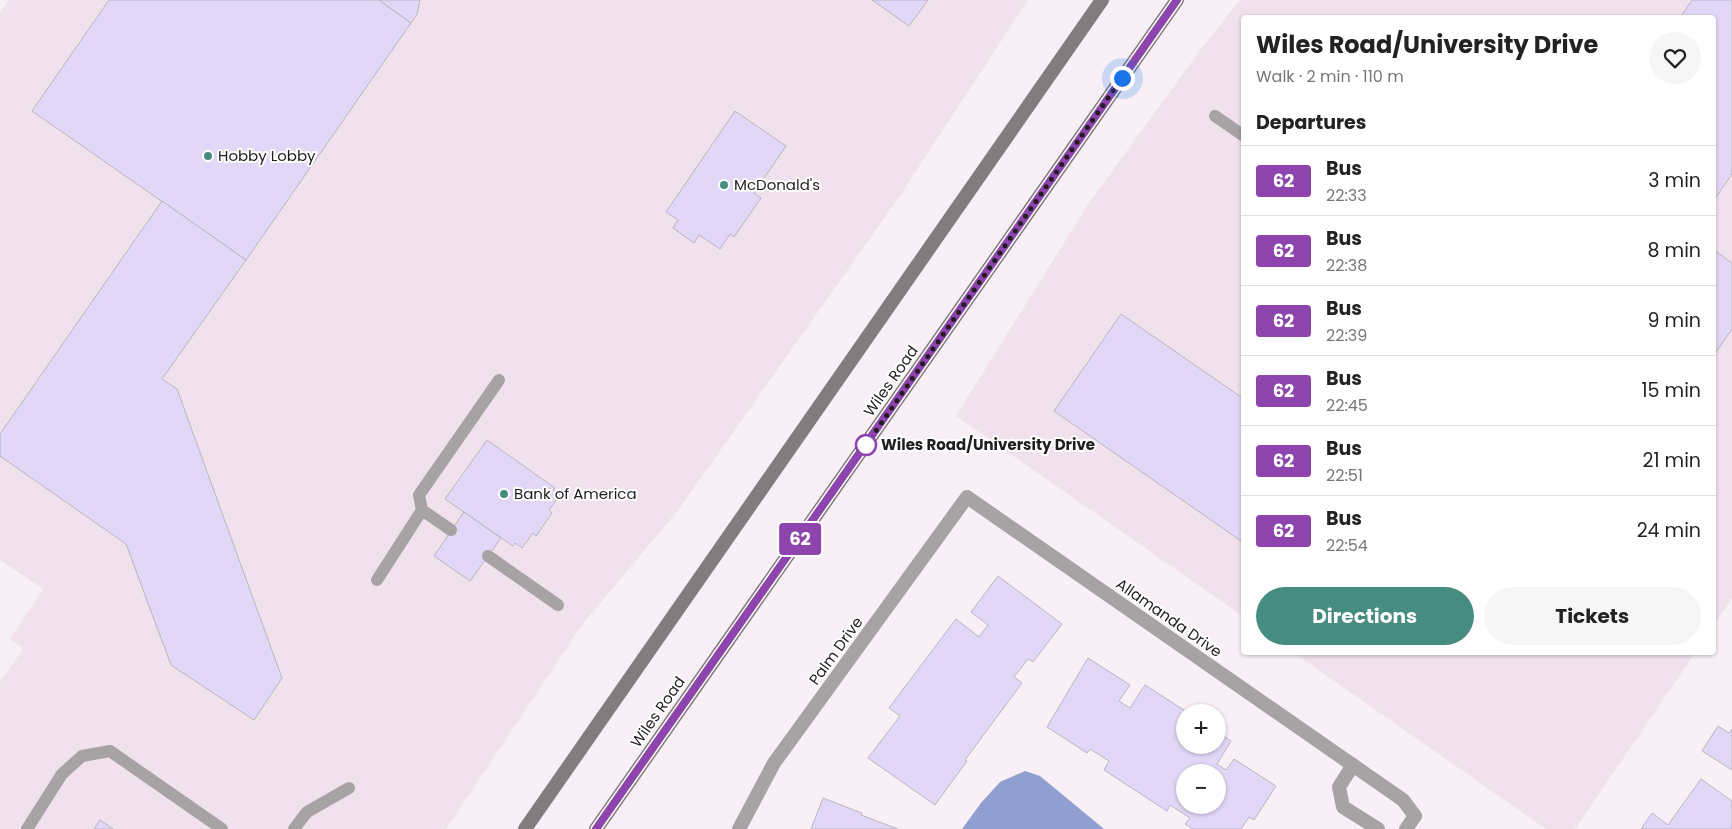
<!DOCTYPE html>
<html lang="en">
<head>
<meta charset="utf-8">
<style>
	:root { --surface:#fff; --page:#f6f6f6; --text:#222; --muted:#767676; --line:#e0e0e0; --accent:#478c80 }
	body { margin:0; font-family:Poppins,sans-serif; background:var(--page); color:var(--text); height:100vh; display:flex; flex-direction:column; font-size:19px; white-space:nowrap }
	* { box-sizing:border-box; margin:0 }
	p { font-size:16px; color:var(--muted) }
	.icon { flex:none; width:28px; height:28px; fill:none; stroke:currentColor; stroke-width:2; stroke-linecap:round; stroke-linejoin:round }
	.map { position:relative; flex:1; overflow:hidden }
	.sheet { position:absolute; left:1241px; top:15px; width:475px; height:640px; display:flex; flex-direction:column; background:var(--surface); border-radius:5px; box-shadow:0 1px 4px #0004 }
	.sheet>* { flex:none }
	.badge { padding:0 10px; border-radius:4px; font-size:18px; line-height:32px }
	.controls { position:absolute; left:1176px; top:704px; display:grid; gap:10px }
	.controls a { display:grid; place-items:center; width:50px; height:50px; border-radius:50%; background:var(--surface); box-shadow:0 1px 4px #0004; font-size:25px }
	.you { position:absolute; width:25px; height:25px; margin:-12px; border:4px solid #fff; border-radius:50%; background:#1a73e8; box-shadow:0 0 0 8px #1a73e833 }
	.map>.badge { position:absolute; translate:-50% -50%; box-shadow:0 0 0 2px #fff }
	h2 { padding:0 15px; font-size:19px; line-height:45px }
	.round { display:grid; place-items:center; flex:none; width:52px; height:52px; border-radius:26px; background:var(--page) }
	.headline { display:flex; align-items:center; justify-content:space-between; height:85px; padding:0 15px }
	h1 { font-size:24px; font-weight:700; line-height:38px }
	.action { display:flex; gap:10px; margin-top:auto; padding:10px 15px }
	.action a { flex:1; height:58px; border-radius:30px; background:var(--accent); color:#fff; font-size:20px; font-weight:700; line-height:58px; text-align:center }
	.action a+a { background:var(--page); color:var(--text) }
	ul { padding:0; list-style:none }
	li { display:flex; align-items:center; gap:15px; height:70px; padding:0 15px; border-top:1px solid var(--line) }
	li div { flex:1 }
	li b { display:block; font-size:19px }
	li em { font-style:normal }
	li .badge { min-width:55px; font-weight:700; text-align:center }
	.map>svg:first-child { display:block }
	.built { fill:#f0e1ed }
	.water { fill:#909ed0 }
	.building { fill:#e2d7f7; stroke:#b8b6be; fill-rule:evenodd }
	.lines { fill:none; stroke-linecap:round; stroke-linejoin:round }
	.service { stroke:#a7a3a4; stroke-width:12 }
	.minor { stroke:#a7a3a4; stroke-width:14 }
	.secondary { stroke:#837c7e; stroke-width:14 }
	.line-casing { stroke:#fff; stroke-width:11 }
	.line { stroke:#8e44ad; stroke-width:8 }
	.walk { stroke:#201d1f; stroke-width:5; stroke-dasharray:0 9 }
	.poi-dot { fill:#478c80; stroke:#fff; stroke-width:2 }
	.stop-dot { fill:#fff; stroke:#8e44ad; stroke-width:2.5 }
	.labels { text-anchor:middle; stroke-width:4; stroke-linejoin:round; paint-order:stroke }
	.poi-label { font-size:15px; fill:#201d1f; stroke:#fff; text-anchor:start }
	.street-label { font-size:15px; fill:#201d1f; stroke:#fff }
	.stop-label { font-size:15px; font-weight:bold; fill:#201d1f; stroke:#fff; text-anchor:start }
</style>
</head>
<body>
<div class="map">
<svg width="1732" height="829" viewBox="0 0 1732 829">
	<rect width="100%" height="100%" fill="#f8f0f6"/>
	<!-- built -->
	<g class="built">
		<polygon points="9,0 1028,0 897,200 679,509 581,626 446,829 0,829 0,682 23,649 10,639 43,589 0,560 0,13"/>
		<polygon points="1240,0 1732,0 1732,598 1714,625 1714,18 1244,18 1244,617 956,416 1089,203 1201,49"/>
		<polygon points="1294,653 1695,653 1575,829 1546,829"/>
	</g>
	<!-- water -->
	<polygon class="water" points="1025,771 1040,776 1104,829 962,829 981,803 1000,782"/>
	<!-- building -->
	<g class="building">
		<polygon points="109,0 379,0 411,23 246,260 32,111"/>
		<polygon points="379,0 420,0 417,14 411,23"/>
		<polygon points="872,0 928,0 909,26"/>
		<polygon points="1692,0 1732,0 1732,174 1714,200 1714,18 1680,18"/>
		<polygon points="735,111 786,146 754,193 761,198 734,237 730,234 720,249 699,235 694,243 673,228 678,220 666,212"/>
		<polygon points="162,201 246,260 162,379 177,389 282,678 254,720 171,665 126,544 0,456 0,434"/>
		<polygon points="1714,250 1732,263 1732,329 1714,355"/>
		<polygon points="1121,314 1244,399 1244,543 1054,411"/>
		<polygon points="487,440 555,488 553,490 560,495 549,510 552,513 536,536 533,533 522,548 515,543 513,546 445,499"/>
		<polygon points="464,512 501,538 470,581 434,556"/>
		<polygon points="998,576 1062,624 1033,662 1028,659 1014,677 1022,683 965,760 967,761 935,805 868,758 900,716 889,708 956,619 979,637 988,625 971,612"/>
		<path d="M1088 658 1130 685 1119 701 1130 708 1145 685 1187 712H1185V745H1218V732L1231 741 1217 764 1226 770 1234 759 1276 786 1254 820 1249 817 1241 829H1193L1185 824 1190 818 1170 805 1167 811 1104 770 1109 761 1090 749 1087 753 1047 727ZM1185 772H1218V805H1185Z"/>
		<polygon points="1718,726 1729,733 1732,729 1732,770 1702,751"/>
		<polygon points="1701,779 1732,801 1732,829 1641,829 1652,813 1668,825"/>
		<polygon points="823,798 862,813 861,815 898,829 811,829"/>
		<polygon points="100,820 113,829 94,829"/>
	</g>
	<g class="lines">
		<!-- service -->
		<g class="service">
			<polyline points="1215,116 1244,136"/>
			<polyline points="451,530 422,510 419,495 499,380"/>
			<polyline points="488,556 558,605"/>
			<polyline points="377,580 422,510"/>
			<polyline points="27,829 62,774 82,756 110,751 222,829"/>
			<polyline points="294,829 307,812 349,788"/>
		</g>
		<!-- minor -->
		<g class="minor">
			<polyline points="1353,765 1339,787 1343,807 1378,829"/>
			<polyline points="739,829 774,763 967,497 1403,800 1415,816 1406,829"/>
		</g>
		<!-- secondary -->
		<g class="secondary">
			<polyline points="525,829 1102,0"/>
			<polyline points="596,829 1177,0"/>
		</g>
	</g>
	<g class="lines">
		<!-- line casing -->
		<g class="line-casing">
			<polyline id="line" points="596,829 1177,0"/>
		</g>
		<!-- line -->
		<use href="#line" class="line"/>
		<!-- walk -->
		<polyline class="walk" points="866,445 1122,78"/>
	</g>
	<!-- markers -->
	<g class="poi-dot">
		<circle cx="208" cy="156" r="5"/>
		<circle cx="724" cy="185" r="5"/>
		<circle cx="504" cy="494" r="5"/>
	</g>
	<circle class="stop-dot" cx="866" cy="445" r="10"/>
	<g class="labels">
		<!-- poi labels -->
		<g class="poi-label">
			<text x="218" y="161">Hobby Lobby</text>
			<text x="734" y="190">McDonald's</text>
			<text x="514" y="499">Bank of America</text>
		</g>
		<!-- street labels -->
		<g class="street-label">
			<text transform="translate(891 381) rotate(-55)" y="5">Wiles Road</text>
			<text transform="translate(1169 618) rotate(35)" y="5">Allamanda Drive</text>
			<text transform="translate(836 651) rotate(-54)" y="5">Palm Drive</text>
			<text transform="translate(658 712) rotate(-55)" y="5">Wiles Road</text>
		</g>
		<!-- stop labels -->
		<g class="stop-label">
			<text x="881" y="450">Wiles Road/University Drive</text>
		</g>
	</g>
</svg>
<div class="controls">
<a>+</a>
<a>−</a>
</div>
<div class="you" style="left:1122px;top:78px"></div>
<b class="badge" style="left:800px;top:539px;background:#8e44ad;color:#fff">62</b>
<section class="sheet">
<div class="headline"><div><h1>Wiles Road/University Drive</h1><p>Walk · 2 min · 110 m</p></div><a class="round"><svg class="icon" aria-label="heart" viewBox="0 0 24 24"><path d="M12 20l-8-8c-3-5 5-10 8-4 3-6 11-1 8 4z"/></svg></a></div>
<h2>Departures</h2>
<ul>
<li><span class="badge" style="background:#8e44ad;color:#fff">62</span><div><b>Bus</b><p>22:33</p></div><em>3 min</em></li>
<li><span class="badge" style="background:#8e44ad;color:#fff">62</span><div><b>Bus</b><p>22:38</p></div><em>8 min</em></li>
<li><span class="badge" style="background:#8e44ad;color:#fff">62</span><div><b>Bus</b><p>22:39</p></div><em>9 min</em></li>
<li><span class="badge" style="background:#8e44ad;color:#fff">62</span><div><b>Bus</b><p>22:45</p></div><em>15 min</em></li>
<li><span class="badge" style="background:#8e44ad;color:#fff">62</span><div><b>Bus</b><p>22:51</p></div><em>21 min</em></li>
<li><span class="badge" style="background:#8e44ad;color:#fff">62</span><div><b>Bus</b><p>22:54</p></div><em>24 min</em></li>
</ul>
<div class="action"><a>Directions</a><a>Tickets</a></div>
</section>
</div>
</body>
</html>
